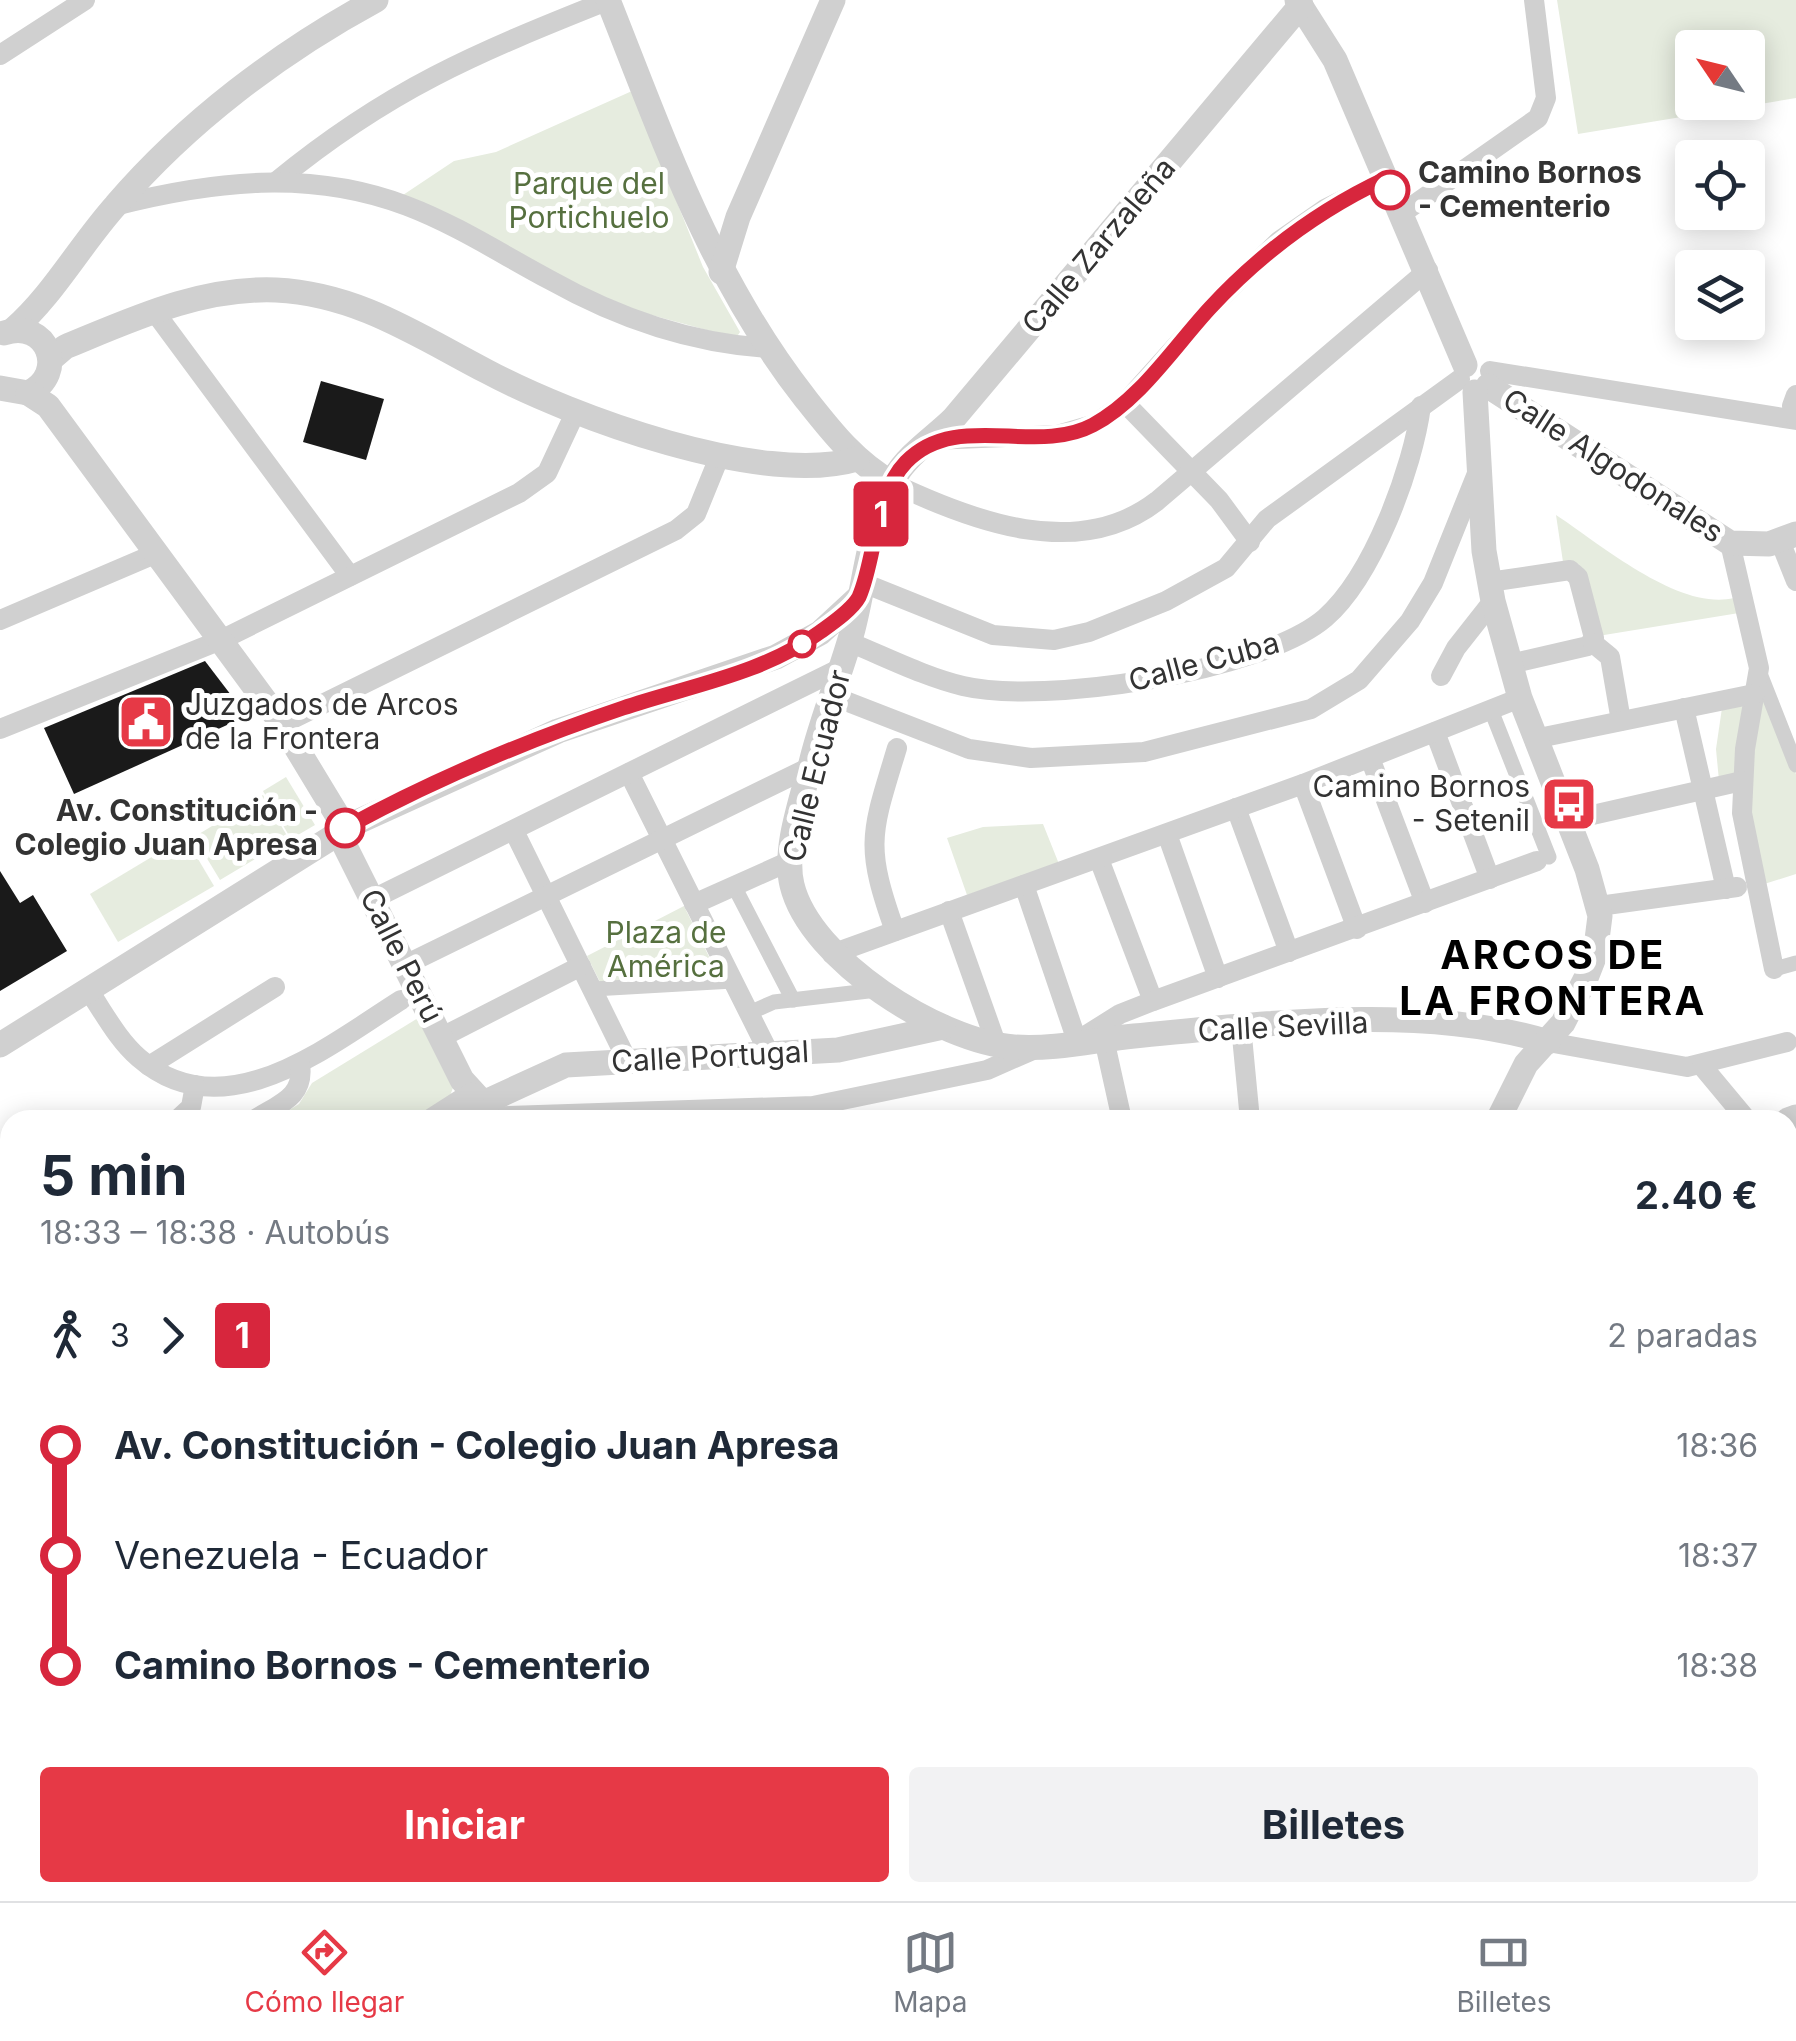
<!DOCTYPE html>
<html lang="es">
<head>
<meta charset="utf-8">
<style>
	:root { --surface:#fff; --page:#f2f2f3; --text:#1f2937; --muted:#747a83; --line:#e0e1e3; --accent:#e63946 }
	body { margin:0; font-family:Inter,sans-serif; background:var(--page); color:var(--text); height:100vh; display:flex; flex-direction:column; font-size:38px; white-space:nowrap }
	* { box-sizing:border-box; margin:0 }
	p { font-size:32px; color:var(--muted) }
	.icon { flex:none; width:55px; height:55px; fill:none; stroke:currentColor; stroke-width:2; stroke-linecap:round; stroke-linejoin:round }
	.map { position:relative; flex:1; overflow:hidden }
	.details { position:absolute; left:0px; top:1110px; width:1798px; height:792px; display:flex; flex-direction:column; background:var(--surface); border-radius:30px 30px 0 0; box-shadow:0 5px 25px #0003 }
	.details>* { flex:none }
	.badge { padding:0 20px; border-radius:8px; font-size:35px; line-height:65px }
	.needle { width:65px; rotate:305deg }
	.buttons { position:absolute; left:1675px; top:30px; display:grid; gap:20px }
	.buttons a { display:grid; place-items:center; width:90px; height:90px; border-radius:10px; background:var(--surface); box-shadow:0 5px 25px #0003; font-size:50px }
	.map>.badge { position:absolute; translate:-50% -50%; box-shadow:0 0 0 5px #fff }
	.legs { display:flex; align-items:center; gap:15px; height:110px; padding:0 40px; font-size:32px }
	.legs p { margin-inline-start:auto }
	.headline { display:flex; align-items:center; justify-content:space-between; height:170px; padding:0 40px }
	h1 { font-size:55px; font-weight:700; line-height:75px }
	.button { display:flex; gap:20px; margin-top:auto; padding:20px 40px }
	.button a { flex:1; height:115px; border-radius:10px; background:var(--accent); color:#fff; font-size:40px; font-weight:700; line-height:115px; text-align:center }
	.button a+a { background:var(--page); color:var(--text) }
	ul { padding:0 40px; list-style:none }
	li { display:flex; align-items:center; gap:35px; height:110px; font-size:38px }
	li i { display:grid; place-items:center; width:15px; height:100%; margin:0 12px; background:currentColor }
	li i::after { content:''; width:25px; height:25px; margin:-12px; border:8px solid; border-radius:50%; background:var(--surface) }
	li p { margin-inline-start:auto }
	li:first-child i { background:linear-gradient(#0000 50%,currentColor 0) }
	li:last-child i { background:linear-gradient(currentColor 50%,#0000 0) }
	.dock { display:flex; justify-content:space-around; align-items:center; height:140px; border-top:2px solid var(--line); background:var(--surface); font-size:28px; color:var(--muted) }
	.dock a { display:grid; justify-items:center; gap:5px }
	.dock .active { color:var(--accent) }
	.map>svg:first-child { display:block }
	.green { fill:#e6ecdf; fill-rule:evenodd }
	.building { fill:#1a1a1a }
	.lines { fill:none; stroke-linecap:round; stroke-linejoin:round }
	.pedestrian { stroke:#d0d0d0; stroke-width:15 }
	.minor { stroke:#d0d0d0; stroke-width:20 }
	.tertiary { stroke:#d0d0d0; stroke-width:25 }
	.line-1-casing { stroke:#fff; stroke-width:22 }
	.line-1 { stroke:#d7263d; stroke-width:15 }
	.stop-1-dot { fill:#fff; stroke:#d7263d; stroke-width:5 }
	.labels { text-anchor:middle; stroke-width:10; stroke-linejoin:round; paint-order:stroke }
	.stop-label { font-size:30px; font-weight:bold; fill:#333; stroke:#fff; text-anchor:start }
	.park-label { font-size:30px; fill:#56703f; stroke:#fff }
	.street-label { font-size:30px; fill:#333; stroke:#fff }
	.poi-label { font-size:30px; fill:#333; stroke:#fff; text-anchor:start }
	.district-label { font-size:40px; font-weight:bold; letter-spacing:2.5px; fill:#000; stroke:#fff }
</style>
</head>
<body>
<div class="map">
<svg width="1796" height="1901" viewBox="0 0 1796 1901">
	<rect width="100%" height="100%" fill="#fff"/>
	<!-- green -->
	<g class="green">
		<path d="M1557 0H1796V98L1578 134ZM1692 48H1748V102H1692Z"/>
		<polygon points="632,91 703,267 740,332 736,338 622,307 400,197 454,161 496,152"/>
		<path d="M1556 515C1603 546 1679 611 1734 598L1739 613 1598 636 1579 564 1563 562Z"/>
		<polygon points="1761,695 1796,774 1796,874 1758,886 1747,781"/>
		<polygon points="1748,705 1738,778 1719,781 1716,749 1722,708"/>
		<polygon points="286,777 315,825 291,839 263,791"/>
		<polygon points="263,795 289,839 220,880 194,837"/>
		<polygon points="1043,824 1059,864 967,895 947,838 983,827"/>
		<polygon points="185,837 214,886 118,942 90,894"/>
		<polygon points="684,906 720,979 602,986 587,956"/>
		<polygon points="423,1015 454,1085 447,1104 417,1120 273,1120 299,1104 312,1083"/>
		<polygon points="1788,1550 1796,1555 1796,1725 1788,1741"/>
		<polygon points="1796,1771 1796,1901 1709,1901 1714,1893 1788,1892 1788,1778"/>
		<polygon points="1474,1893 1479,1901 734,1901 729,1893"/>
	</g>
	<!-- building -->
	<g class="building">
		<polygon points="321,381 384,399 366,460 303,442"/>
		<polygon points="205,661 247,716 74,794 44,728"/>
		<polygon points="0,871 20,903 33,895 67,951 0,991"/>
	</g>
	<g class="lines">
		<!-- pedestrian -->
		<g class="pedestrian">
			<polyline points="1759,671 1796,765"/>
			<polyline points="1491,710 1549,857"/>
			<polyline points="734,886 793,1000"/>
			<polyline points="1774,969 1796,963"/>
			<polyline points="593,989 733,981"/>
			<polyline points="749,1013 774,1002 877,990"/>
			<polyline points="675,1901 688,1892"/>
		</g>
		<!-- minor -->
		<g class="minor">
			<polyline points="0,55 85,0"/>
			<path d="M277 181C389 89 476 53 609 0"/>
			<path d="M114 206C212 181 310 169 407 206 457 225 503 255 550 280 616 317 691 343 767 348"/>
			<polyline points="1401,214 1538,118 1546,98 1534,0"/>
			<polyline points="154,311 350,576"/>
			<polyline points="1490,371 1796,420"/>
			<polyline points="1796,395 1792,406 1796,418"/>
			<polyline points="1125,403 1219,500 1250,542"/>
			<polyline points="932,440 1057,435 1095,424 1125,403 1212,306 1279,241 1325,209 1385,179"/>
			<path d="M892 483C972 521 1078 562 1157 501L1428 270"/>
			<polyline points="1780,541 1796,581"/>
			<polyline points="1730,543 1759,668 1745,749 1742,813 1774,969"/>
			<polyline points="861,582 993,635 1054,640 1089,632 1166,601 1226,568 1267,519 1460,379"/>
			<polyline points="1489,582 1570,570 1578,577 1594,638 1588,646 1510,664"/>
			<polyline points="0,620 157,553"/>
			<path d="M849 642C886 657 925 677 963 686 1043 705 1262 672 1325 618 1373 576 1413 468 1421 406"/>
			<polyline points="1593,643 1610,657 1621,721"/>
			<polyline points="1441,676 1456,648 1493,601"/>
			<polyline points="830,695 969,749 1031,758 1144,752 1311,709 1359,680 1410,621 1433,583 1478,471"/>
			<polyline points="1684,708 1726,889"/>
			<polyline points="282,724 676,530 696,514 720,455"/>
			<polyline points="0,729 221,640 519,493 547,473 576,411"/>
			<polyline points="1435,732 1490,879"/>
			<polyline points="1534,739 1754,694"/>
			<polyline points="1370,758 1425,903"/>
			<polyline points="629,773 770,1055"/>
			<polyline points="1303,784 1357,929"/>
			<polyline points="1236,808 1289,952"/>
			<polyline points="1566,821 1742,781"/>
			<polyline points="514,831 628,1062"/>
			<polyline points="1167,834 1218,978"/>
			<polyline points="1099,859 1153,1001"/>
			<polyline points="1024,885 1077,1041 1120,1014 1153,1001 1537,861"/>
			<polyline points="373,899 839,669"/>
			<polyline points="694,904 790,861"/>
			<polyline points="1599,906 1737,887"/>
			<polyline points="949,911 997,1046"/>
			<path d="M895 931C864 844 871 834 897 748"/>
			<polyline points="832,954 1303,784 1520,698"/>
			<polyline points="405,965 810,767"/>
			<path d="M89 991C104 1013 118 1040 139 1058 224 1132 328 1046 401 1000"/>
			<polyline points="1241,1026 1250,1120"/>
			<polyline points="442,1037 581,966"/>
			<polyline points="1104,1039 1122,1120"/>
			<polyline points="1548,1042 1687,1067 1787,1042"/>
			<polyline points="149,1066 275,987"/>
			<polyline points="1702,1066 1747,1120"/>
			<polyline points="480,1117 813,1106 987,1070 1035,1049"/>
			<polyline points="177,1120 191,1107 195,1085"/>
			<path d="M254 1120C279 1104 305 1097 300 1064"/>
			<polyline points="1788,1229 1796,1228"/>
			<polyline points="0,1393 10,1392"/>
			<polyline points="1788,1459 1796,1467"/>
			<polyline points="0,1601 10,1606"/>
			<polyline points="0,1740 10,1731"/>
			<polyline points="0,1781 10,1773"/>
			<polyline points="0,1822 10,1814"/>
			<polyline points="0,1861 10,1854"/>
			<polyline points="15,1901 26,1892"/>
			<polyline points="83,1901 95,1892"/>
			<polyline points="160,1901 170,1893"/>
			<polyline points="196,1901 208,1892"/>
			<polyline points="458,1901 471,1892"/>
		</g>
		<!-- tertiary -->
		<g class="tertiary">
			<path d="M608 0C664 141 711 278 805 398 831 431 854 461 892 483"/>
			<polyline points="1297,0 1335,60 1465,365"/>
			<path d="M1301 5 954 418C935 437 908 454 895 477 869 523 866 579 853 629 841 673 823 715 812 759 803 796 783 848 792 885 810 960 940 1042 1014 1047 1053 1050 1095 1040 1134 1036 1264 1024 1421 1003 1548 1042"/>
			<polyline points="721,272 738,217 833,0"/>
			<path d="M13 330C54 294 80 245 116 205 187 122 280 52 376 0"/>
			<path d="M51 359 65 347C133 319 201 287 276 290 357 294 417 335 486 371 572 417 762 487 857 459"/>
			<polyline points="1488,386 1730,543 1769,544 1796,534"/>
			<path d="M0 388 28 393C69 374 47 318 4 333"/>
			<polyline points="1475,392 1484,551 1493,601 1520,698 1587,869 1600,916 1595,955 1586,978 1563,1023 1526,1064 1498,1120"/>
			<polyline points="28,393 48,406 282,724 345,828"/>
			<polyline points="338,832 462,1080 483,1103"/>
			<polyline points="0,1045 355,823 558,731 776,657 820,633 859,597"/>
			<polyline points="483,1103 566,1065 838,1050 943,1027"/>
			<polyline points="433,1120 472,1095"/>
			<polyline points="1788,1120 1796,1117"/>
			<polyline points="1788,1193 1796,1192"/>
			<polyline points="0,1468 10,1462"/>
			<polyline points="1796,1478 1796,1499"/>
			<polyline points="315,1901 326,1892"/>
			<polyline points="1579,1901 1583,1892"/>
		</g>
	</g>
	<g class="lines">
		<!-- line-1 casing -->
		<g class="line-1-casing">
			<path id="line-1" d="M345 828C433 780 528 740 623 708 688 686 763 674 820 632 831 624 852 610 859 597 876 559 874 495 906 462 956 410 1035 456 1093 425 1140 400 1174 347 1210 308 1261 253 1317 211 1385 179L1390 190"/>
		</g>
		<!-- line-1 -->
		<use href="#line-1" class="line-1"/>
	</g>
	<!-- icons -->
	<defs>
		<g id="civic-square" transform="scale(2.875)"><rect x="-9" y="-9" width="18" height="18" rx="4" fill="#e63946" stroke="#fff"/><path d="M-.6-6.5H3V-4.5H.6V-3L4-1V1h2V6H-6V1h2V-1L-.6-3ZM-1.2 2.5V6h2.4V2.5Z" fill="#fff"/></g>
		<g id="bus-square" transform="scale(2.875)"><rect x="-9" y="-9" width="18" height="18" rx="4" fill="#e63946" stroke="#fff"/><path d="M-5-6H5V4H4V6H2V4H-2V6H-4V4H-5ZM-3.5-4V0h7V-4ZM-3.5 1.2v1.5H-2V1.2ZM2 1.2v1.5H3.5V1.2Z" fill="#fff"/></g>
	</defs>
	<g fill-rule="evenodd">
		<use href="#civic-square" x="146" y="722"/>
		<use href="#bus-square" x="1569" y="804"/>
	</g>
	<!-- markers -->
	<g class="stop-1-dot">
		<circle cx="1390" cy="190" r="18"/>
		<circle cx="802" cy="644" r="12"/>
		<circle cx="345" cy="828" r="18"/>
	</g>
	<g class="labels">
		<!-- stop labels -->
		<g class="stop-label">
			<text x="1418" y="183">Camino Bornos<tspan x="1418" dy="34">- Cementerio</tspan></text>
			<text x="318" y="821" text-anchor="end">Av. Constitución -<tspan x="318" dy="34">Colegio Juan Apresa</tspan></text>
		</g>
		<!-- park labels -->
		<g class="park-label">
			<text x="589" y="194">Parque del<tspan x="589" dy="34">Portichuelo</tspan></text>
			<text x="666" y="943">Plaza de<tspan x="666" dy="34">América</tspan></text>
		</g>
		<!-- street labels -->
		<g class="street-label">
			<text transform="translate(1099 246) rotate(-50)" y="10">Calle Zarzaleña</text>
			<text transform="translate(1613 466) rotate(33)" y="10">Calle Algodonales</text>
			<text transform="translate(1204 662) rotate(-15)" y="10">Calle Cuba</text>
			<text transform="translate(817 766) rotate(-76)" y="10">Calle Ecuador</text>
			<text transform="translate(401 956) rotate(63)" y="10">Calle Perú</text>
			<text transform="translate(1283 1027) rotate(-3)" y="10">Calle Sevilla</text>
			<text transform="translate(710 1057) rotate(-3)" y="10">Calle Portugal</text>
		</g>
		<!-- poi labels -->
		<g class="poi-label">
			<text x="185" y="715">Juzgados de Arcos<tspan x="185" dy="34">de la Frontera</tspan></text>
			<text x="1530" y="797" text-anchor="end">Camino Bornos<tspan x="1530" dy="34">- Setenil</tspan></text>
		</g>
		<!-- district labels -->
		<g class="district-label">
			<text x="1553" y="969">ARCOS DE<tspan x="1553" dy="46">LA FRONTERA</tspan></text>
		</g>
	</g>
</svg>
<div class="buttons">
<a><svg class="needle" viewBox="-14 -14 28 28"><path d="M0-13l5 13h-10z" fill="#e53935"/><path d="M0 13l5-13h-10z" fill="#747a83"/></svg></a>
<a><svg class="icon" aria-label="locate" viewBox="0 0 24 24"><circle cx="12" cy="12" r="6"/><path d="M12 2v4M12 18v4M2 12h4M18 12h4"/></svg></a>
<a><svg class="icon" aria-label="layers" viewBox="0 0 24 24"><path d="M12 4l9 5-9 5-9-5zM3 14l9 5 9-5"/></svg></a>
</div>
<b class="badge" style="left:881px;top:514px;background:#d7263d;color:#fff">1</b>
<section class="details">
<div class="headline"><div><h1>5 min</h1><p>18:33 – 18:38 · Autobús</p></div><b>2.40 €</b></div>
<div class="legs"><svg class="icon" aria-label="walk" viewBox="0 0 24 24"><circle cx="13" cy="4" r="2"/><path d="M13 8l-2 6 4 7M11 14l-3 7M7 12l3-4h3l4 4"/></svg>3<svg class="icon" aria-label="forward" viewBox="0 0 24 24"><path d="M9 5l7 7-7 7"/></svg><b class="badge" style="background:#d7263d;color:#fff">1</b><p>2 paradas</p></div>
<ul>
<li><i style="color:#d7263d"></i><b>Av. Constitución - Colegio Juan Apresa</b><p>18:36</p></li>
<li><i style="color:#d7263d"></i><span>Venezuela - Ecuador</span><p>18:37</p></li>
<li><i style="color:#d7263d"></i><b>Camino Bornos - Cementerio</b><p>18:38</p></li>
</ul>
<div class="button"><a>Iniciar</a><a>Billetes</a></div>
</section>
</div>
<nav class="dock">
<a class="active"><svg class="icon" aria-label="directions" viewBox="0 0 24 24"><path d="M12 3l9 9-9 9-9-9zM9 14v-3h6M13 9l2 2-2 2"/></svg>Cómo llegar</a>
<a><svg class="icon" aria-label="map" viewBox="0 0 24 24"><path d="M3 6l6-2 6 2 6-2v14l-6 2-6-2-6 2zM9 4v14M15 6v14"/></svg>Mapa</a>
<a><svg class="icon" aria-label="tickets" viewBox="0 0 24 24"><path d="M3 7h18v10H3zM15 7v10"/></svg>Billetes</a>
</nav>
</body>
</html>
